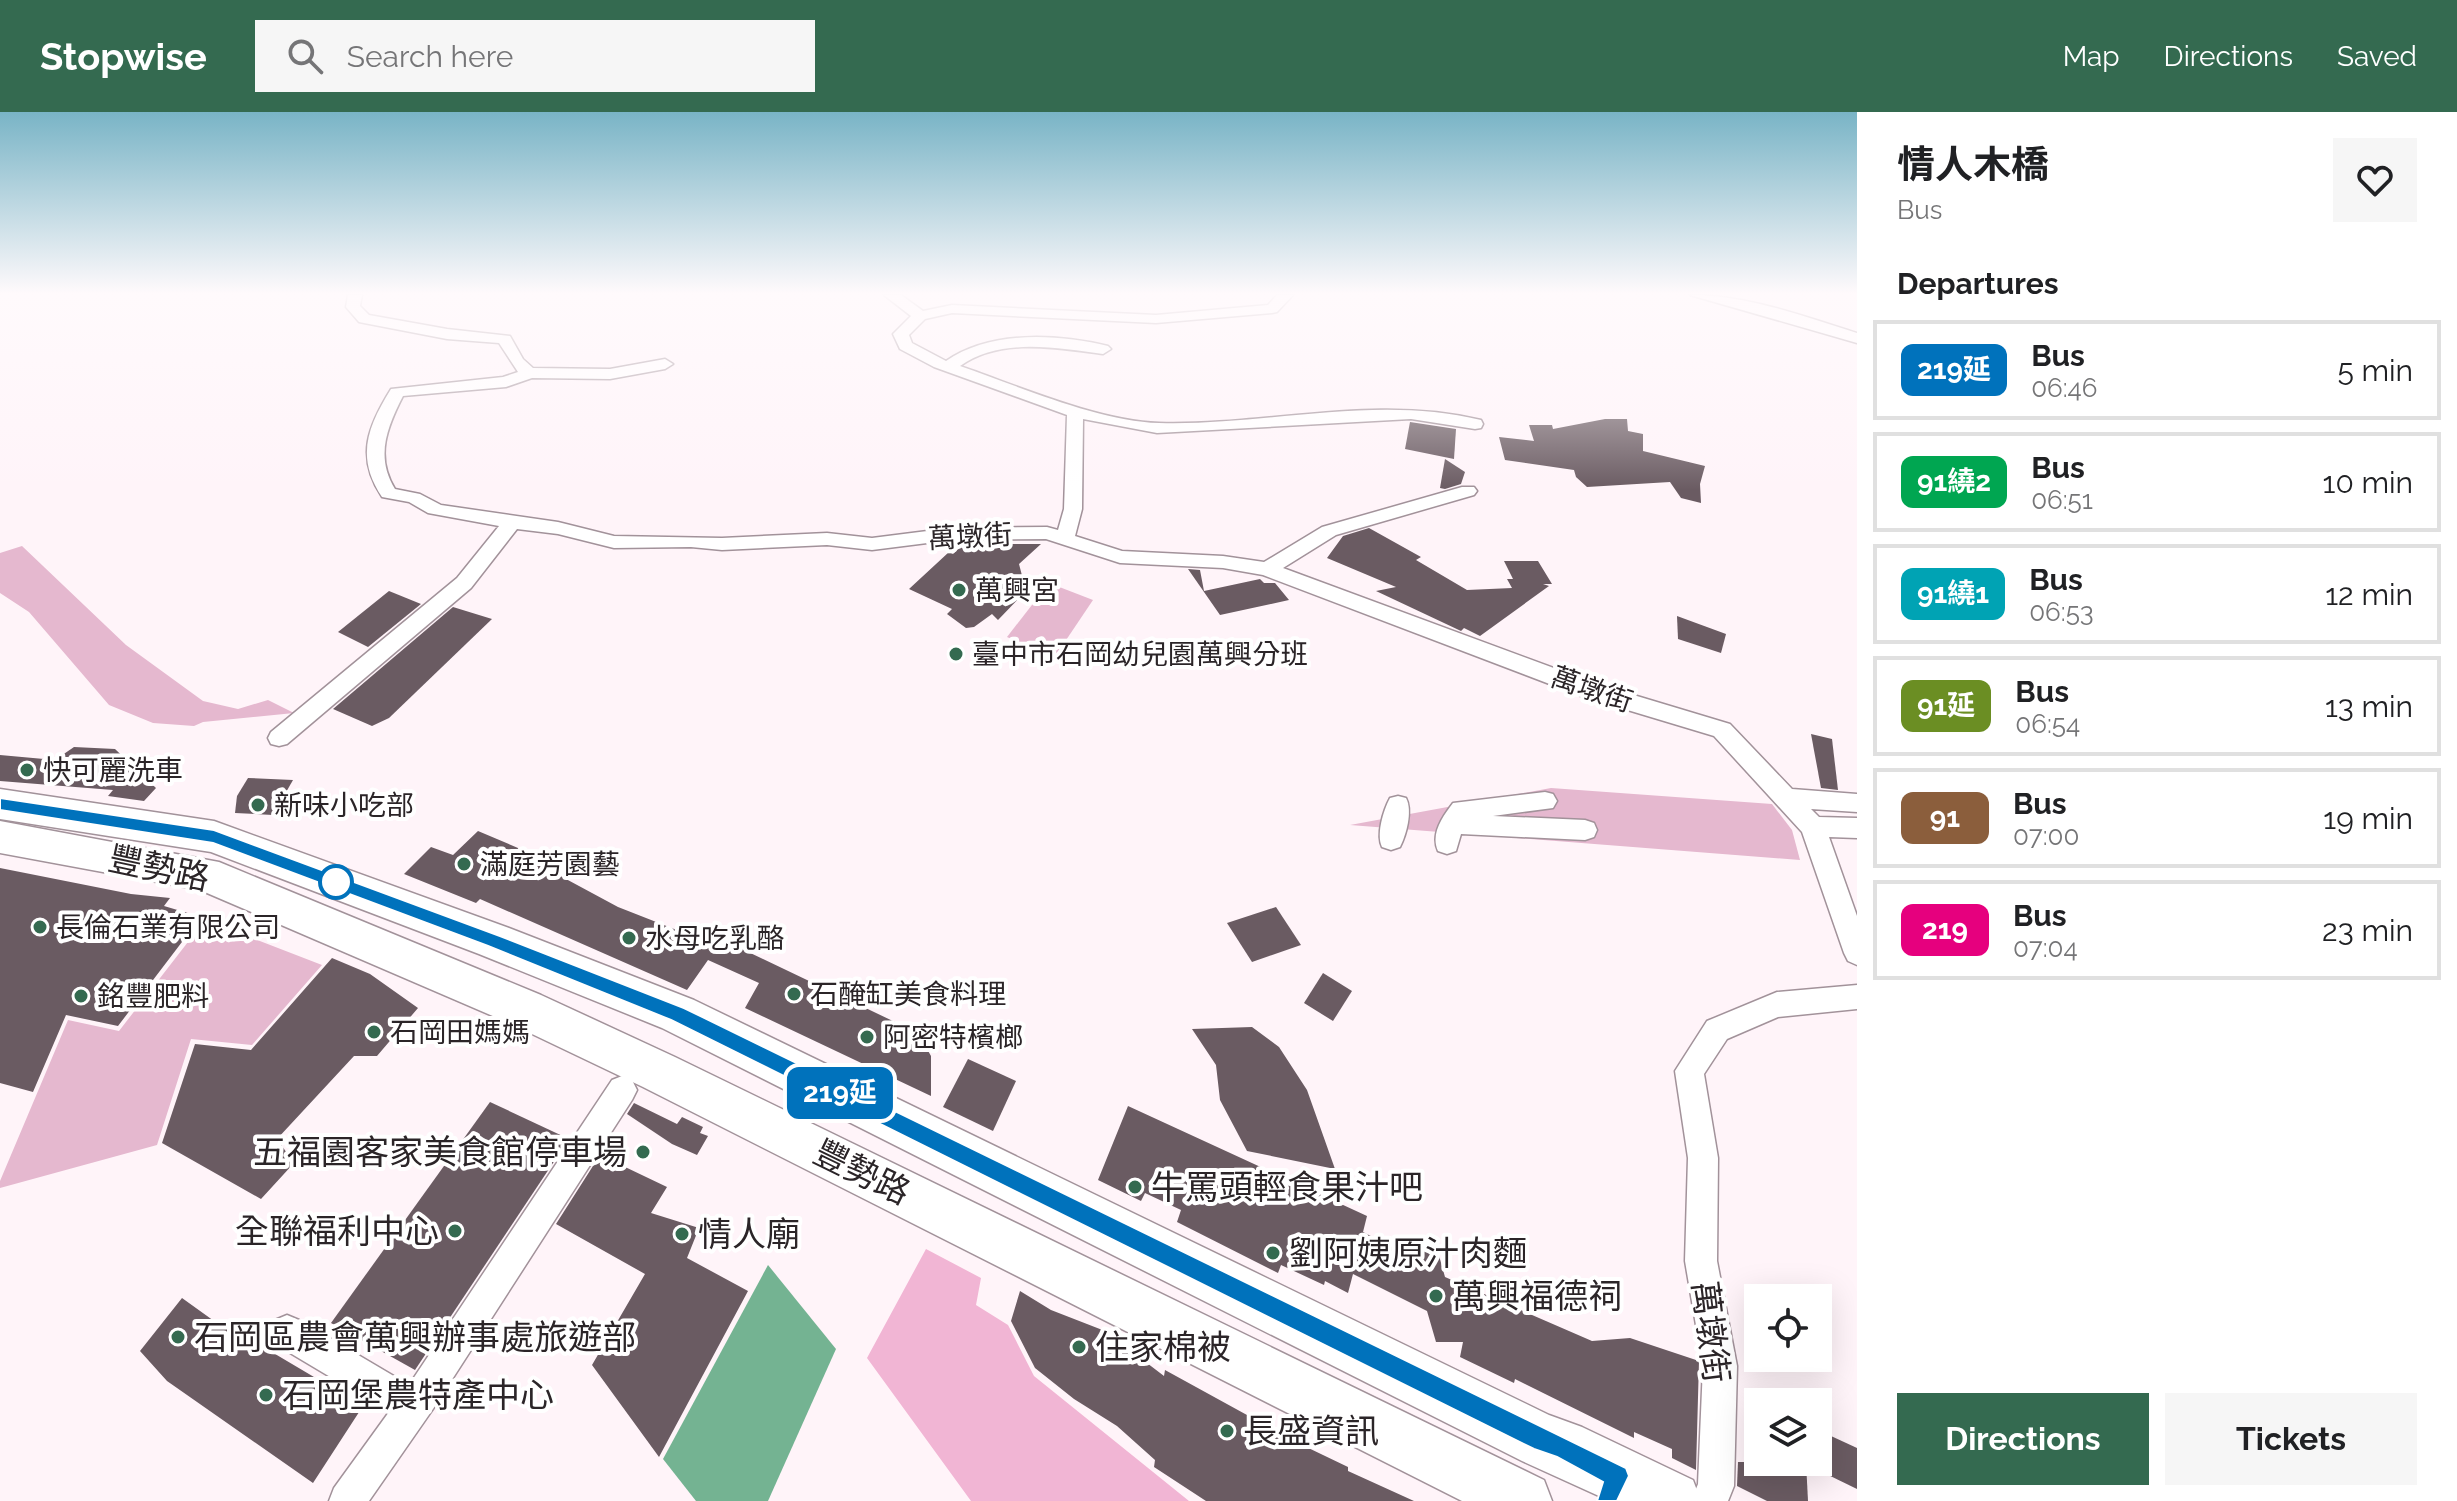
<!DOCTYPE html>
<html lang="en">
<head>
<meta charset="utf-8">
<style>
	:root { --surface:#fff; --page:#f6f6f6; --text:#202124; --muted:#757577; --line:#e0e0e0; --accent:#346a50 }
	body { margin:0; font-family:Raleway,"Noto Sans TC",sans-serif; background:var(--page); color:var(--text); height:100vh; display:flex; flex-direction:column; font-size:30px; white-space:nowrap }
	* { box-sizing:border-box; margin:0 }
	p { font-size:26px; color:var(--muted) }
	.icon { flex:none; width:44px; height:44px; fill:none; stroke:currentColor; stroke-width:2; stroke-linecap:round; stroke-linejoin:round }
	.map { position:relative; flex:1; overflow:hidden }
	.details { display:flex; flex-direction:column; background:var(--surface); width:600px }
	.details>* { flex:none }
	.badge { padding:0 16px; border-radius:12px; font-size:28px; line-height:52px }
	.buttons { position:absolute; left:1744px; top:1172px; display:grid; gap:16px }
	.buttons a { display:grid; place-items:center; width:88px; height:88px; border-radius:0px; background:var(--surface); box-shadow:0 8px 32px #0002; font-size:40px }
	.map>.badge { position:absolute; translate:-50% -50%; box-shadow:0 0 0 4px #fff }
	h2 { padding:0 40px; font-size:30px; line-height:72px }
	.round { display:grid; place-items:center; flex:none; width:84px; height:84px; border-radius:0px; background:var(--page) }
	.overview { display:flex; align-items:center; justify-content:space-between; height:136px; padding:0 40px }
	h1 { font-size:38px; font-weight:700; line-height:60px }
	.primary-button { display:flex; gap:16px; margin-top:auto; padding:16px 40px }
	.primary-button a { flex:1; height:92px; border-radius:0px; background:var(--accent); color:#fff; font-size:32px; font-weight:700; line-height:92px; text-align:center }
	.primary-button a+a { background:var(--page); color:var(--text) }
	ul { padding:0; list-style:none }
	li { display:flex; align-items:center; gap:24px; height:100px; margin:0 16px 12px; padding:0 24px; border:4px solid var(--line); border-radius:0px }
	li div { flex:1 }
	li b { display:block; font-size:30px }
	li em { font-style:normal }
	li .badge { min-width:88px; font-weight:700; text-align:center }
	header { display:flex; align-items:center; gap:48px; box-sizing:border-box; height:112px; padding:0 40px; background:var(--accent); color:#fff }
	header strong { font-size:38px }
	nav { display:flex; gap:44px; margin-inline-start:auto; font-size:28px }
	.search { width:560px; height:72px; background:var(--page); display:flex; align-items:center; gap:20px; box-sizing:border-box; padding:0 28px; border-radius:0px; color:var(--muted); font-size:30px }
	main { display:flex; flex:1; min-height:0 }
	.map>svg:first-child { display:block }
	.green { fill:#e5b8cf }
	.forest { fill:#f1b5d4 }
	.water { fill:#74b392 }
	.building { fill:#6a5b62 }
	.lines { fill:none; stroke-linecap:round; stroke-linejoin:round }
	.street-casing { stroke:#a2929a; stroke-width:3 }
	.primary-casing { stroke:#a2929a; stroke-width:3 }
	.street { fill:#fff; fill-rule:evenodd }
	.primary { fill:#fff; fill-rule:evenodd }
	.line { fill:#0072bc; stroke:#fff; stroke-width:2 }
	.poi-dot { fill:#346a50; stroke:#fff; stroke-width:3 }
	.stop-dot { fill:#fff; stroke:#0072bc; stroke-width:4 }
	.labels { text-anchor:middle; stroke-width:8; stroke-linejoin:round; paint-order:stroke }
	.street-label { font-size:28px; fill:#2b2528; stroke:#fff }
	.poi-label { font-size:28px; fill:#2b2528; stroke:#fff; text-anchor:start }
	.near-street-label { font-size:34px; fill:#2b2528; stroke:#fff }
	.near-poi-label { font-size:34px; fill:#2b2528; stroke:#fff; text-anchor:start }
</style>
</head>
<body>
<header>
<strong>Stopwise</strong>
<div class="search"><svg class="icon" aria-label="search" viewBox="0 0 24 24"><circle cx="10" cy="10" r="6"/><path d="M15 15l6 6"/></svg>Search here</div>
<nav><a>Map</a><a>Directions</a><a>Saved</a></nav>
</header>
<main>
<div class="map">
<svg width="1857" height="1389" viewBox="0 0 1857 1389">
	<rect width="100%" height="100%" fill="#fff4f9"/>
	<!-- green -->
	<g class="green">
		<polygon points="22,434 126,533 203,589 238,597 268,588 294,601 203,610 194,614 153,611 109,593 29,500 0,481 0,441"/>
		<polygon points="1049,471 1093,488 1054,546 1007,525"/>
		<polygon points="1551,676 1772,692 1792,718 1800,748 1350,713"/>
		<polygon points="205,808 322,853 252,933 191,927 157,1033 0,1076 0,1069 68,908 119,919"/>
	</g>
	<!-- forest -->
	<polygon class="forest" points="926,1137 981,1166 976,1193 1008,1213 1034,1264 1189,1389 971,1389 867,1246"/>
	<!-- water -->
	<polygon class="water" points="768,1153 836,1237 768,1389 696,1389 663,1347"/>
	<!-- building -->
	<g class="building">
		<polygon points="1605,307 1627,307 1628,319 1643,322 1643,339 1705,354 1700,372 1701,391 1681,386 1670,370 1587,375 1576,365 1574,358 1505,348 1499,325 1534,329 1529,313 1552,313 1553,317"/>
		<polygon points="1410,310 1456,317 1454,347 1405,337"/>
		<polygon points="1445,347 1465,360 1461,372 1445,377 1440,376"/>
		<polygon points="1369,416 1421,445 1416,448 1467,478 1512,476 1507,467 1513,467 1504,449 1538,449 1552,472 1543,472 1549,474 1480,524 1464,516 1461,519 1376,479 1396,475 1327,446 1343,424"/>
		<polygon points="963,432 1041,432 1019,452 1026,479 998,508 992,502 974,515 966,516 947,502 952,497 909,477 949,440 953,442"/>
		<polygon points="1188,457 1200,458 1204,479 1260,467 1264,471 1275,471 1289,488 1220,503"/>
		<polygon points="389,479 421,492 368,535 338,520"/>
		<polygon points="453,495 492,507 389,606 372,614 333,597"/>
		<polygon points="1677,504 1726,522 1721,541 1678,527"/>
		<polygon points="1811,622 1832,627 1838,678 1821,676"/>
		<polygon points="74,635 115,637 156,676 144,689 108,684 113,678 0,669 0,643 55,648"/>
		<polygon points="248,666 293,668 273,703 235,701 237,684"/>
		<polygon points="478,719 525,739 523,741 553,760 618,795 697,826 721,827 918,921 931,944 931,984 745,896 759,871 708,848 687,878 480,787 476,791 404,762 431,735 453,743"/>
		<polygon points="0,756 131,782 170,786 164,794 201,805 118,914 66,903 33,980 0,971"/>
		<polygon points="1276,795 1301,833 1252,850 1227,811"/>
		<polygon points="332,846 370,862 418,896 377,944 354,944 277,1027 294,1051 261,1087 162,1031 195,932 251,938"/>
		<polygon points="1323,861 1352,879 1333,909 1304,891"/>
		<polygon points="1252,915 1279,935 1307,978 1335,1057 1247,1039 1220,988 1216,953 1192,917"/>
		<polygon points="968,947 1016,969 993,1019 943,995"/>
		<polygon points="490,990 569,1027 415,1258 331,1211"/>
		<polygon points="634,991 677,1012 682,1005 703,1015 700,1021 708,1024 697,1043 672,1032 627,1002"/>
		<polygon points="1128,994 1367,1104 1363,1120 1398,1138 1438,1140 1445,1165 1592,1229 1630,1226 1699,1249 1696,1358 1672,1346 1672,1337 1634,1320 1634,1326 1515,1267 1514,1271 1460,1245 1463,1230 1436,1230 1427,1199 1353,1162 1348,1181 1325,1169 1324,1173 1281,1153 1278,1161 1177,1110 1181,1098 1145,1081 1141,1089 1098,1068"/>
		<polygon points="600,1043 667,1075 651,1101 699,1116 687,1146 748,1179 659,1345 592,1253 645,1162 556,1112"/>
		<polygon points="1020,1179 1051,1198 1105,1219 1164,1264 1165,1258 1298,1331 1348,1355 1348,1359 1414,1389 1206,1389 1154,1355 1155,1348 1117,1314 1074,1287 1035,1256 1011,1209"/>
		<polygon points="182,1186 221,1214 223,1211 363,1294 313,1371 167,1269 140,1239"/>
		<polygon points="1818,1318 1857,1336 1857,1377 1818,1358"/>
		<polygon points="1738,1350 1806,1350 1808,1389 1767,1389 1737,1374"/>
	</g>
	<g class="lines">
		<!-- street casing -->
		<g class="street-casing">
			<g id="street">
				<path d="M348 183H362L360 194 369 203 447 217 510 224 523 247 533 256 610 257 665 247 673 252 665 257 610 267 532 266 506 275 403 284C387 315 375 345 395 377L420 382 441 393 558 410 614 424 722 426 827 421 872 426 951 416 1047 415 1058 418 1064 397 1067 303 934 255 900 237 893 222 911 204 884 183H901L923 199 952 193 1156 203 1268 193 1277 183H1293L1277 200 1272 201 1156 211 952 201 925 207 909 223 912 231 946 249C991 218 1057 222 1108 234L1111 237 1103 242C1056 236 1001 225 960 254 1018 274 1098 309 1159 311 1266 314 1375 282 1481 308L1483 312 1481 316 1475 317 1411 307 1157 321 1083 307 1082 397 1075 424 1122 439 1223 444 1264 450 1322 415 1462 375H1474L1477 379 1474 383 1336 423 1283 456 1597 572 1730 612 1792 677 1857 682V700L1811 697 1819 705 1857 706V726L1829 725 1857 804V853L1848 849 1844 841 1802 720 1714 624 1581 584 1263 463 1223 456 1120 451 1046 427 951 428 872 438 827 433 722 438 691 435 614 436 558 422 517 417 471 476 287 632 279 634 271 632 268 626 271 620 457 466 499 414 428 401 409 390 382 385C355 345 368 314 391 277L503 265 518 260 499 231 447 227 364 211 359 210 346 195Z"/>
				<path d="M1690 183C1747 183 1803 204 1857 221V231Z"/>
				<path d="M1545 680 1553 682 1557 689 1553 696 1493 704 1585 708 1594 711 1597 718 1594 725 1585 728 1461 722 1456 739 1447 742 1438 739C1430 722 1443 704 1453 691Z"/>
				<path d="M1398 684 1406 686C1413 699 1406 723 1400 735L1391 738 1382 735C1376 723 1383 699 1390 686Z"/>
				<polygon points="1857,873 1857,897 1778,905 1727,927 1704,962 1718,1046 1717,1149 1737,1254 1734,1374 1728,1389 1691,1389 1698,1372 1703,1254 1685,1149 1688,1046 1675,959 1707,909 1777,880"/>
				<polygon points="622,964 632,968 637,978 632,988 433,1297 369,1389 329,1389 334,1376 389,1300 275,1232 270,1220 275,1208 287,1203 299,1208 409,1273 612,968"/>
			</g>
		</g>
		<!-- primary casing -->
		<g class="primary-casing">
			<g id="primary">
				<polygon points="0,677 214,709 509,816 694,888 1549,1303 1582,1315 1693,1368 1701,1389 1610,1389 1522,1349 662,916 479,842 211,740 0,707"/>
				<polygon points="0,709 219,750 541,883 675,945 1544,1368 1552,1389 1462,1389 643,975 509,911 200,778 0,741"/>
			</g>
		</g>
		<!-- street -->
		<use href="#street" class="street"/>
		<!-- primary -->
		<use href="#primary" class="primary"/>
	</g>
	<!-- sky -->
	<linearGradient id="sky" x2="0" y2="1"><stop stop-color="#79b4c6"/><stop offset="0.48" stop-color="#fffafc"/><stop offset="1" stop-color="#fffafc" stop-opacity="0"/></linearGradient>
	<rect width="1857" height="378" fill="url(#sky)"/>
	<!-- line -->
	<polygon class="line" points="0,686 214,718 500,824 684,896 1626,1356 1629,1364 1617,1389 1597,1389 1603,1370 1557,1345 1534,1337 671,908 488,834 213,731 0,698"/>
	<!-- markers -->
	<g class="poi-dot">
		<circle cx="959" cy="478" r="8"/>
		<circle cx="956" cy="542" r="8"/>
		<circle cx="27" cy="658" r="8"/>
		<circle cx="258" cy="693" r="8"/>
		<circle cx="464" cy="752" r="8"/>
		<circle cx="40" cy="815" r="8"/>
		<circle cx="629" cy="826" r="8"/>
		<circle cx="794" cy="882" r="8"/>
		<circle cx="81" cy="884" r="8"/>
		<circle cx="374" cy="920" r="8"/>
		<circle cx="867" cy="925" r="8"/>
		<circle cx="643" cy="1040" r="8"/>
		<circle cx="1135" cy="1075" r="8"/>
		<circle cx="455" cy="1119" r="8"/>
		<circle cx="682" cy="1122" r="8"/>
		<circle cx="1273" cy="1141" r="8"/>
		<circle cx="1436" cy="1184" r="8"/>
		<circle cx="178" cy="1225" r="8"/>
		<circle cx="1079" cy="1235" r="8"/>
		<circle cx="266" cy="1283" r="8"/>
		<circle cx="1227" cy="1319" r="8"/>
	</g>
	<circle class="stop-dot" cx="336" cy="770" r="16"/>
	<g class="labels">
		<!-- street labels -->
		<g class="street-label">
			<text transform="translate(970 424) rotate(-3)" y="10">萬墩街</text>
			<text transform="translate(1592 577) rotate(19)" y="10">萬墩街</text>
		</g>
		<!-- poi labels -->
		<g class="poi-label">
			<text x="975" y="488">萬興宮</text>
			<text x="972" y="552">臺中市石岡幼兒園萬興分班</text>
			<text x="43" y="668">快可麗洗車</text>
			<text x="274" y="703">新味小吃部</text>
			<text x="480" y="762">滿庭芳園藝</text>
			<text x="56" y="825">長倫石業有限公司</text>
			<text x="645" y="836">水母吃乳酪</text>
			<text x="810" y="892">石醃缸美食料理</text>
			<text x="97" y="894">銘豐肥料</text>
			<text x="390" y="930">石岡田媽媽</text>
			<text x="883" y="935">阿密特檳榔</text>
		</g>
		<!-- near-street labels -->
		<g class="near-street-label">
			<text transform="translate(159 756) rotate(12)" y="12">豐勢路</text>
			<text transform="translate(862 1060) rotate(26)" y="12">豐勢路</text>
			<text transform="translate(1711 1220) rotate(83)" y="12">萬墩街</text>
		</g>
		<!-- near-poi labels -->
		<g class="near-poi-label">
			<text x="627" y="1052" text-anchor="end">五福園客家美食館停車場</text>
			<text x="1151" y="1087">牛罵頭輕食果汁吧</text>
			<text x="439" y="1131" text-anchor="end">全聯福利中心</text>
			<text x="698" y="1134">情人廟</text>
			<text x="1289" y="1153">劉阿姨原汁肉麵</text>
			<text x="1452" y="1196">萬興福德祠</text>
			<text x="194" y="1237">石岡區農會萬興辦事處旅遊部</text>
			<text x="1095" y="1247">住家棉被</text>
			<text x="282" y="1295">石岡堡農特產中心</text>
			<text x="1243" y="1331">長盛資訊</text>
		</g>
	</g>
</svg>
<div class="buttons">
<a><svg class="icon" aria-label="locate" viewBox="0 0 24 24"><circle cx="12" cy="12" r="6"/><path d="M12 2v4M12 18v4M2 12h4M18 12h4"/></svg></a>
<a><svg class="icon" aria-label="layers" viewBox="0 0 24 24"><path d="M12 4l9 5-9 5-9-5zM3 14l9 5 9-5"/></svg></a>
</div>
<b class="badge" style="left:840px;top:981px;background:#0072bc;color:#fff">219延</b>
</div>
<section class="details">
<div class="overview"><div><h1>情人木橋</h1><p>Bus</p></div><a class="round"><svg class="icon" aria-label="heart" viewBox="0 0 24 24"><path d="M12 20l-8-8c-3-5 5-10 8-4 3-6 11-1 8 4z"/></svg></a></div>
<h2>Departures</h2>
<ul>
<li><span class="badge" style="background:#0072bc;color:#fff">219延</span><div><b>Bus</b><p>06:46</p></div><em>5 min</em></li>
<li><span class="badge" style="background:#00a651;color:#fff">91繞2</span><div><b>Bus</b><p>06:51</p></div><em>10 min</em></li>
<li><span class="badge" style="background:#00a3b4;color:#fff">91繞1</span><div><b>Bus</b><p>06:53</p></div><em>12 min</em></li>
<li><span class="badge" style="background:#6b8e23;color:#fff">91延</span><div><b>Bus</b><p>06:54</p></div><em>13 min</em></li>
<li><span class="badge" style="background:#8b5e3c;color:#fff">91</span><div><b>Bus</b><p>07:00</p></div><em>19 min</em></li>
<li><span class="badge" style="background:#e6007e;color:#fff">219</span><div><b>Bus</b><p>07:04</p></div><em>23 min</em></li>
</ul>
<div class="primary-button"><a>Directions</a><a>Tickets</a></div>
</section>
</main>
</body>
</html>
